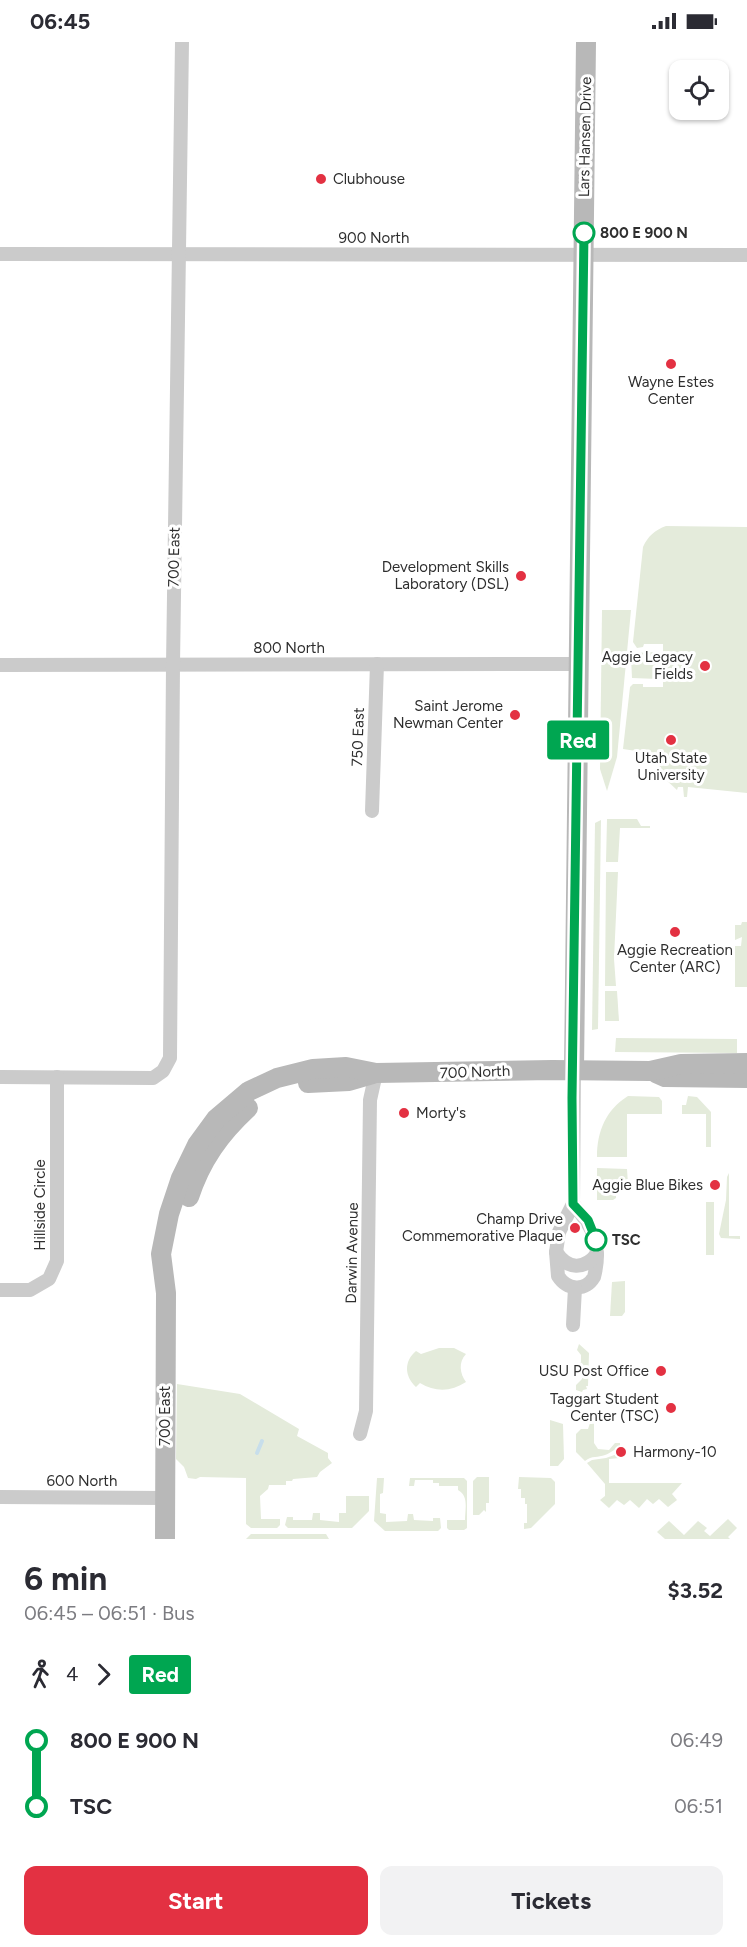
<!DOCTYPE html>
<html lang="en">
<head>
<meta charset="utf-8">
<style>
	:root { --surface:#fff; --page:#f2f2f3; --text:#2b2b33; --muted:#7c7c81; --accent:#e33142 }
	body { margin:0; font-family:Figtree,sans-serif; background:var(--page); color:var(--text); height:100vh; display:flex; flex-direction:column; font-size:22px; white-space:nowrap }
	* { box-sizing:border-box; margin:0 }
	p { font-size:20px; color:var(--muted) }
	.icon { flex:none; width:33px; height:33px; fill:none; stroke:currentColor; stroke-width:2; stroke-linecap:round; stroke-linejoin:round }
	.map { position:relative; height:1497px; overflow:hidden }
	.panel { display:flex; flex-direction:column; background:var(--surface); flex:1 }
	.panel>* { flex:none }
	.badge { padding:0 12px; border-radius:4px; font-size:21px; line-height:39px }
	.buttons { position:absolute; left:669px; top:18px; display:grid; gap:12px }
	.buttons a { display:grid; place-items:center; width:60px; height:60px; border-radius:12px; background:var(--surface); box-shadow:0 2px 4px #0004; font-size:30px }
	.map>.badge { position:absolute; translate:-50% -50%; box-shadow:0 0 0 3px #fff }
	.legs { display:flex; align-items:center; gap:9px; height:66px; padding:0 24px; font-size:20px }
	.legs p { margin-inline-start:auto }
	.summary { display:flex; align-items:center; justify-content:space-between; height:102px; padding:0 24px }
	h1 { font-size:33px; font-weight:700; line-height:45px }
	.primary-button { display:flex; gap:12px; margin-top:auto; padding:12px 24px }
	.primary-button a { flex:1; height:69px; border-radius:12px; background:var(--accent); color:#fff; font-size:24px; font-weight:700; line-height:69px; text-align:center }
	.primary-button a+a { background:var(--page); color:var(--text) }
	ul { padding:0 24px; list-style:none }
	li { display:flex; align-items:center; gap:21px; height:66px; font-size:22px }
	li i { display:grid; place-items:center; width:9px; height:100%; margin:0 8px; background:currentColor }
	li i::after { content:''; width:15px; height:15px; margin:-8px; border:4px solid; border-radius:50%; background:var(--surface) }
	li p { margin-inline-start:auto }
	li:first-child i { background:linear-gradient(#0000 50%,currentColor 0) }
	li:last-child i { background:linear-gradient(currentColor 50%,#0000 0) }
	.status { display:flex; justify-content:space-between; align-items:center; height:42px; padding:0 30px; background:var(--surface); direction:ltr }
	.status svg { height:16px; fill:currentColor }
	.map>svg:first-child { display:block }
	.green { fill:#e4ebdb }
	.lines { fill:none; stroke-linecap:round; stroke-linejoin:round }
	.stream { stroke:#c7deeb; stroke-width:4 }
	.street { stroke:#cbcbcb; stroke-width:14 }
	.secondary { stroke:#b8b8b8; stroke-width:20 }
	.line-1-casing { stroke:#fff; stroke-width:14 }
	.line-1 { stroke:#00a651; stroke-width:9 }
	.poi-dot { fill:#e33142; stroke:#fff; stroke-width:2 }
	.stop-1-dot { fill:#fff; stroke:#00a651; stroke-width:3 }
	.labels { text-anchor:middle; stroke-width:6; stroke-linejoin:round; paint-order:stroke }
	.street-label { font-size:15px; fill:#2e2e2e; stroke:#fff }
	.poi-label { font-size:15px; fill:#2e2e2e; stroke:#fff; text-anchor:end }
	.stop-label { font-size:15px; font-weight:bold; fill:#2e2e2e; stroke:#fff; text-anchor:start }
</style>
</head>
<body>
<div class="status"><b>06:45</b><svg viewBox="0 0 49 12"><path d="M0 12V9h3v3zM5 12V6h3v6zM10 12V3h3v9zM15 12V0h3v12zM26 1h20v11H26zM47 4h2v5h-2z"/></svg></div>
<div class="map">
<svg width="747" height="1497" viewBox="0 0 747 1497">
	<rect width="100%" height="100%" fill="#fff"/>
	<!-- green -->
	<g class="green">
		<path d="M666 484 747 485V751L688 745 687 755H684L683 745H678L677 748 663 735 658 720 653 715 643 710 623 707 630 645 633 642H643V645H663V602H644L643 605 637 606 633 600 643 505C648 494 655 488 666 484Z"/>
		<polygon points="602,568 631,568 617,715 607,749 600,727"/>
		<polygon points="657,610 658,637 632,636 631,615 634,611"/>
		<polygon points="607,777 637,777 641,784 650,784 650,786 620,786 618,820 606,820"/>
		<polygon points="601,778 598,987 592,988 595,781"/>
		<polygon points="606,830 618,830 614,917 616,944 605,944"/>
		<polygon points="742,880 747,880 747,945 735,945 735,904 741,904 742,895 735,898 735,883 741,883"/>
		<polygon points="605,949 617,949 619,979 605,979"/>
		<polygon points="616,996 737,997 737,1011 615,1010"/>
		<path d="M628 1054 659 1055 662 1059V1072H627V1115H597C597 1089 606 1068 628 1054Z"/>
		<polygon points="688,1054 697,1055 711,1070 711,1105 706,1105 706,1072 682,1072 682,1063 686,1063"/>
		<polygon points="597,1126 627,1127 628,1142 616,1142 616,1156 613,1158 597,1158"/>
		<polygon points="729,1131 729,1194 740,1194 740,1197 721,1196 719,1192 726,1158 727,1135"/>
		<rect x="706" y="1160" width="8" height="53"/>
		<polygon points="625,1239 625,1270 622,1274 610,1274 612,1240"/>
		<polygon points="579,1302 589,1311 588,1344 586,1344 587,1347 583,1348 582,1350 576,1348 576,1343 582,1337 582,1330 577,1325 581,1320 581,1313 577,1308"/>
		<path d="M439 1306H454L466 1312C458 1320 460 1332 466 1340 451 1350 435 1350 420 1341L416 1345C404 1334 404 1319 416 1309L421 1312Z"/>
		<polygon points="177,1342 240,1352 299,1387 297,1394 328,1411 328,1416 332,1421 320,1430 317,1435 293,1437 292,1439 286,1439 286,1443 269,1443 268,1447 260,1454 261,1477 280,1477 280,1483 277,1486 251,1486 246,1482 246,1436 200,1435 196,1437 188,1436 184,1425 176,1417"/>
		<polygon points="550,1378 563,1382 564,1417 558,1424 550,1424"/>
		<path d="M591 1378H594V1401L598 1407 609 1408 615 1401H620V1406C613 1407 611 1411 605 1413 598 1416 592 1413 585 1419L576 1410V1392L581 1387H588Z"/>
		<polygon points="620,1411 620,1416 609,1417 609,1441 682,1441 672,1452 677,1458 668,1465 659,1457 653,1462 647,1457 639,1466 630,1458 624,1463 617,1458 609,1466 600,1458 605,1454 605,1442 587,1421 592,1418 606,1416"/>
		<polygon points="477,1435 489,1435 489,1461 486,1461 486,1470 484,1468 479,1473 473,1473 473,1439"/>
		<polygon points="519,1435 551,1436 555,1440 555,1462 531,1486 524,1487 524,1481 527,1481 527,1462 525,1462 525,1456 521,1456 521,1447 518,1447"/>
		<polygon points="377,1436 384,1436 383,1451 380,1452 380,1471 386,1472 386,1480 407,1479 408,1472 413,1472 414,1478 433,1479 433,1476 440,1476 441,1486 438,1489 385,1489 374,1479"/>
		<path d="M410 1436H464L467 1439V1486L464 1488H449L447 1486V1478H465C465 1467 469 1454 458 1448V1444H439V1441H433V1438H415L414 1444H409Z"/>
		<polygon points="346,1454 369,1454 369,1469 352,1486 288,1486 285,1483 287,1475 293,1475 293,1478 312,1478 313,1471 320,1471 320,1478 339,1480 339,1471 346,1471"/>
		<polygon points="728,1477 737,1486 728,1495 730,1497 665,1497 657,1490 669,1479 684,1493 698,1479 707,1486 704,1489 710,1494"/>
		<polygon points="251,1492 326,1492 329,1497 246,1497"/>
	</g>
	<g class="lines">
		<!-- stream -->
		<polyline class="stream" points="257,1411 262,1399"/>
		<!-- street -->
		<g class="street">
			<polyline points="0,212 747,213"/>
			<polyline points="0,623 579,622"/>
			<polyline points="372,769 377,622"/>
			<polyline points="0,1035 153,1036 163,1029 170,1016 173,623 182,0"/>
			<path d="M573 1162C594 1185 602 1204 594 1235 585 1250 567 1248 558 1234L556 1210 559 1190 573 1162 574 1028"/>
			<path d="M556 1210C568 1228 584 1228 597 1212"/>
			<polyline points="0,1248 30,1248 49,1237 57,1219 57,1035"/>
			<polyline points="573,1283 575,1246"/>
			<polyline points="360,1392 366,1369 370,1058 376,1031"/>
			<polyline points="0,1455 164,1456"/>
		</g>
		<!-- secondary -->
		<g class="secondary">
			<polyline points="574,1028 586,0"/>
			<polyline points="656,1031 665,1035 747,1036"/>
			<polyline points="308,1041 349,1039 373,1032"/>
			<path d="M189 1155C201 1118 220 1092 248 1066"/>
			<polyline points="165,1497 166,1251 161,1212 169,1172 181,1136 197,1103 216,1077 249,1049 277,1036 313,1027 346,1025 376,1031 552,1028 650,1029 681,1022 747,1021"/>
		</g>
	</g>
	<g class="lines">
		<!-- line-1 casing -->
		<g class="line-1-casing">
			<polyline id="line-1" points="584,191 572,1056 573,1162 588,1178 596,1198"/>
		</g>
		<!-- line-1 -->
		<use href="#line-1" class="line-1"/>
	</g>
	<!-- markers -->
	<g class="poi-dot">
		<circle cx="321" cy="137" r="6"/>
		<circle cx="671" cy="322" r="6"/>
		<circle cx="521" cy="534" r="6"/>
		<circle cx="705" cy="624" r="6"/>
		<circle cx="515" cy="673" r="6"/>
		<circle cx="671" cy="698" r="6"/>
		<circle cx="675" cy="890" r="6"/>
		<circle cx="404" cy="1071" r="6"/>
		<circle cx="715" cy="1143" r="6"/>
		<circle cx="575" cy="1186" r="6"/>
		<circle cx="661" cy="1329" r="6"/>
		<circle cx="671" cy="1366" r="6"/>
		<circle cx="621" cy="1410" r="6"/>
	</g>
	<g class="stop-1-dot">
		<circle cx="584" cy="191" r="10"/>
		<circle cx="596" cy="1198" r="10"/>
	</g>
	<g class="labels">
		<!-- street labels -->
		<g class="street-label">
			<text transform="translate(585 95) rotate(-89)" y="5">Lars Hansen Drive</text>
			<text x="374" y="201">900 North</text>
			<text transform="translate(174 515) rotate(-89)" y="5">700 East</text>
			<text x="289" y="611">800 North</text>
			<text transform="translate(358 695) rotate(-88)" y="5">750 East</text>
			<text transform="translate(475 1030) rotate(-2)" y="5">700 North</text>
			<text transform="translate(40 1163) rotate(-90)" y="5">Hillside Circle</text>
			<text transform="translate(352 1211) rotate(-89)" y="5">Darwin Avenue</text>
			<text transform="translate(165 1374) rotate(-90)" y="5">700 East</text>
			<text x="82" y="1444">600 North</text>
		</g>
		<!-- poi labels -->
		<g class="poi-label">
			<text x="333" y="142" text-anchor="start">Clubhouse</text>
			<text x="671" y="345" text-anchor="middle">Wayne Estes<tspan x="671" dy="17">Center</tspan></text>
			<text x="509" y="530">Development Skills<tspan x="509" dy="17">Laboratory (DSL)</tspan></text>
			<text x="693" y="620">Aggie Legacy<tspan x="693" dy="17">Fields</tspan></text>
			<text x="503" y="669">Saint Jerome<tspan x="503" dy="17">Newman Center</tspan></text>
			<text x="671" y="721" text-anchor="middle">Utah State<tspan x="671" dy="17">University</tspan></text>
			<text x="675" y="913" text-anchor="middle">Aggie Recreation<tspan x="675" dy="17">Center (ARC)</tspan></text>
			<text x="416" y="1076" text-anchor="start">Morty's</text>
			<text x="703" y="1148">Aggie Blue Bikes</text>
			<text x="563" y="1182">Champ Drive<tspan x="563" dy="17">Commemorative Plaque</tspan></text>
			<text x="649" y="1334">USU Post Office</text>
			<text x="659" y="1362">Taggart Student<tspan x="659" dy="17">Center (TSC)</tspan></text>
			<text x="633" y="1415" text-anchor="start">Harmony-10</text>
		</g>
		<!-- stop labels -->
		<g class="stop-label">
			<text x="600" y="196">800 E 900 N</text>
			<text x="612" y="1203">TSC</text>
		</g>
	</g>
</svg>
<div class="buttons">
<a><svg class="icon" aria-label="locate" viewBox="0 0 24 24"><circle cx="12" cy="12" r="6"/><path d="M12 2v4M12 18v4M2 12h4M18 12h4"/></svg></a>
</div>
<b class="badge" style="left:578px;top:698px;background:#00a651;color:#fff">Red</b>
</div>
<section class="panel">
<div class="summary"><div><h1>6 min</h1><p>06:45 – 06:51 · Bus</p></div><b>$3.52</b></div>
<div class="legs"><svg class="icon" aria-label="walk" viewBox="0 0 24 24"><circle cx="13" cy="4" r="2"/><path d="M13 8l-2 6 4 7M11 14l-3 7M7 12l3-4h3l4 4"/></svg>4<svg class="icon" aria-label="forward" viewBox="0 0 24 24"><path d="M9 5l7 7-7 7"/></svg><b class="badge" style="background:#00a651;color:#fff">Red</b></div>
<ul>
<li><i style="color:#00a651"></i><b>800 E 900 N</b><p>06:49</p></li>
<li><i style="color:#00a651"></i><b>TSC</b><p>06:51</p></li>
</ul>
<div class="primary-button"><a>Start</a><a>Tickets</a></div>
</section>
</body>
</html>
